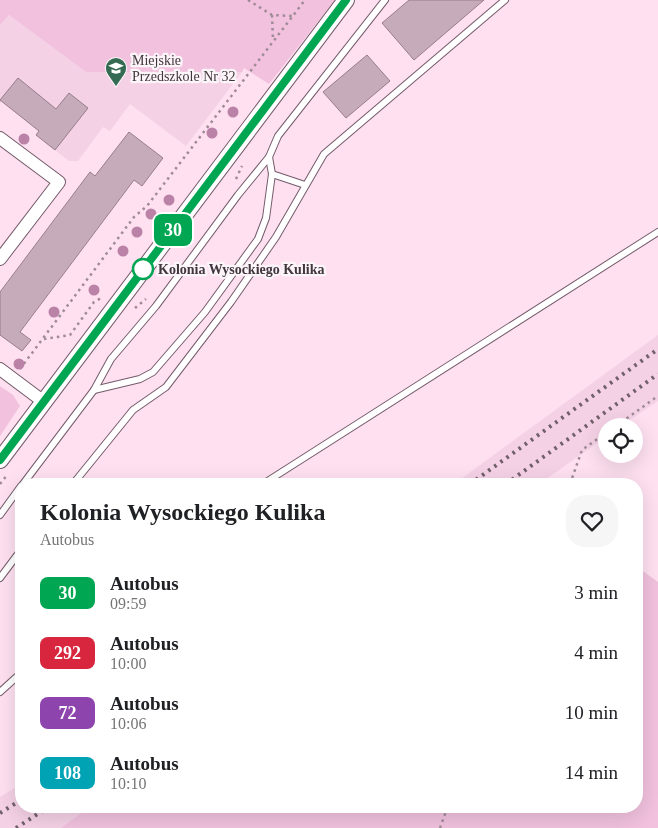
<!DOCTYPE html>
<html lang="pl">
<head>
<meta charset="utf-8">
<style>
	:root { --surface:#fff; --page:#f6f6f6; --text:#202124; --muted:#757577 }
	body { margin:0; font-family:Georgia,serif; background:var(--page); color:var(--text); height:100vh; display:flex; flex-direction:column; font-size:19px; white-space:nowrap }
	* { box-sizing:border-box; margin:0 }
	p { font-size:16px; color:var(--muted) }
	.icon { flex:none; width:28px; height:28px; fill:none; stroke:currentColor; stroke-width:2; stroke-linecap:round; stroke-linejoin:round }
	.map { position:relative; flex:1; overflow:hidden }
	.drawer { position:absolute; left:15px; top:478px; width:628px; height:335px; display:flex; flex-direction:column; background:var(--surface); border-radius:20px; box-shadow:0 5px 20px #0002 }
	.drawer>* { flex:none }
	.badge { padding:0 10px; border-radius:8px; font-size:18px; line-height:32px }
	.controls { position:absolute; left:598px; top:418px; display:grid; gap:10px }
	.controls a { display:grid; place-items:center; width:45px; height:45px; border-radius:50%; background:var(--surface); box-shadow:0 5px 20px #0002; font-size:25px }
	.map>.badge { position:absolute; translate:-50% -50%; box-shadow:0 0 0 2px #fff }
	.round { display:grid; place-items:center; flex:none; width:52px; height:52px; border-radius:20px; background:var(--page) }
	.summary { display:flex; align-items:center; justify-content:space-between; height:85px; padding:0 25px }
	h1 { font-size:24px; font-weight:700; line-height:38px }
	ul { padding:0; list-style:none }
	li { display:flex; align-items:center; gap:15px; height:60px; padding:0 25px }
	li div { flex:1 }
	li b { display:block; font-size:19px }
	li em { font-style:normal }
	li .badge { min-width:55px; font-weight:700; text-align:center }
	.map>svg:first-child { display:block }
	.built { fill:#f5d1e6 }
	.green { fill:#f1c1de }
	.building { fill:#c6abbb; stroke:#977d8c }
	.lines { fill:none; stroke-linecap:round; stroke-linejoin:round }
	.service-casing { stroke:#745b6a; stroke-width:8 }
	.minor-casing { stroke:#745b6a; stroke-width:14 }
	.tertiary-casing { stroke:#745b6a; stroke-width:18 }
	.path { stroke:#9f8b96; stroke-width:2.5; stroke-dasharray:2.5 4; stroke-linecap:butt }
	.service { stroke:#fff; stroke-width:6 }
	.minor { stroke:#fff; stroke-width:12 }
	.tertiary { stroke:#fff; stroke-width:16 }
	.rail { stroke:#706069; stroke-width:4; stroke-dasharray:2.5 5; stroke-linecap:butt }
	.tree { fill:#ba82a6 }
	.line-casing { stroke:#fff; stroke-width:11 }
	.line { stroke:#00a651; stroke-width:8 }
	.stop-dot { fill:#fff; stroke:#00a651; stroke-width:2.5 }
	.labels { text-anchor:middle; stroke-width:4.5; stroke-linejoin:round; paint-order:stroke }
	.poi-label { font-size:14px; fill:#41363c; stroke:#fbf5f9; text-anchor:start }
	.stop-label { font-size:14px; font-weight:bold; fill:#41363c; stroke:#fbf5f9; text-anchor:start }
</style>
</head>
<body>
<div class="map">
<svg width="658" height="828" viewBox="0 0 658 828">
	<rect width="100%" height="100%" fill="#fee0f1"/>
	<!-- built -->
	<g class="built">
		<polygon points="9,15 86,72 242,72 186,146 130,104 110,131 103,127 78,161 69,161 36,135 39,131 2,102 0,103 0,25"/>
		<polygon points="658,335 658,401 621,426 606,426 606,437 539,484 454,484"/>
		<polygon points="21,784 21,806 122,806 88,828 0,828 0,797"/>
	</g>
	<!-- green -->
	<g class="green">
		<polygon points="0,0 335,0 269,84 244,68 242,72 86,72 9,15 0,25"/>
		<polygon points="0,386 13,395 20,406 0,436"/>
		<polygon points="636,566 658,582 658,828 61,828 91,806 636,806"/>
	</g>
	<!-- building -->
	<g class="building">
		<polygon points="409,0 484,0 414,60 382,23"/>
		<polygon points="367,55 390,81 346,118 323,92"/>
		<polygon points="18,78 56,109 69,93 88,108 55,150 36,135 39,131 0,100"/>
		<polygon points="129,132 163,158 142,186 134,180 20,332 31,340 22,351 0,335 0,292 90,172 95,176"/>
	</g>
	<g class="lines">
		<!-- service casing -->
		<g class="service-casing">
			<g id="service">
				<polyline points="272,174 305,185"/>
				<polyline points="94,390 111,359 156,306 238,195 269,157"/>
				<polyline points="23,484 94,390 140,379 153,372 205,312 258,239 266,218 272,174 269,157 278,136 385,0"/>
				<polyline points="73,484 133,410 166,387 231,302 276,237 324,154 505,0"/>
				<polyline points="263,484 658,232"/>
				<polyline points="0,515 21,486"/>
				<polyline points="0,578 21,550"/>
				<polyline points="0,692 21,673"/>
			</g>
		</g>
		<!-- minor casing -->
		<g class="minor-casing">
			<g id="minor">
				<polyline points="0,138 59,182 0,259"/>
				<polyline points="0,369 44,402"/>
			</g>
		</g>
		<!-- tertiary casing -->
		<g class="tertiary-casing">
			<polyline id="tertiary" points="0,460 346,0"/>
		</g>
		<!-- path -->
		<g class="path">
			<polyline points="248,0 272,15 293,16"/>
			<polyline points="272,15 273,40"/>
			<polyline points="236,179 242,166"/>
			<polyline points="135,308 146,299"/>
			<polyline points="44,339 70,335 94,302 103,297"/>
			<polyline points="20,369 134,217 147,206 305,0"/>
			<polyline points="616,426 658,396"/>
			<polyline points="0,484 7,475"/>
			<polyline points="570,484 582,450 606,433"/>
			<polyline points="440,828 448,806"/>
		</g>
		<!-- service -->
		<use href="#service" class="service"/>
		<!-- minor -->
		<use href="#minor" class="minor"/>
		<!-- tertiary -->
		<use href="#tertiary" class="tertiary"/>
		<!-- rail -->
		<g class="rail">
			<polyline points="470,484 658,349"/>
			<polyline points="506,484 658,374"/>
			<polyline points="0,813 21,800"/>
			<polyline points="16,828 50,806"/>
		</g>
	</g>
	<!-- trees -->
	<g class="tree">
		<circle cx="233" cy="112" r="5.5"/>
		<circle cx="212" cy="133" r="5.5"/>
		<circle cx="24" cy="139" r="5.5"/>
		<circle cx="169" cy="200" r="5.5"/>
		<circle cx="151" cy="214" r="5.5"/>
		<circle cx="137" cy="232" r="5.5"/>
		<circle cx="123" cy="251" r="5.5"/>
		<circle cx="94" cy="290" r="5.5"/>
		<circle cx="54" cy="312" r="5.5"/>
		<circle cx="19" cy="364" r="5.5"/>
	</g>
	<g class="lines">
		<!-- line casing -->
		<g class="line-casing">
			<polyline id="line" points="0,460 346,0"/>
		</g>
		<!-- line -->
		<use href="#line" class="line"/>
	</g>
	<!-- icons -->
	<defs>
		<g id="school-pin" transform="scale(1.125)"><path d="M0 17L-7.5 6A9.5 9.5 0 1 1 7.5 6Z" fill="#346b52" stroke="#fbf5f9"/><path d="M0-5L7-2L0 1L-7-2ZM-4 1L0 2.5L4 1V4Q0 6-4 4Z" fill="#fff"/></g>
	</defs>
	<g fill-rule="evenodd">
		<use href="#school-pin" x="116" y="68"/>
	</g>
	<!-- markers -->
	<circle class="stop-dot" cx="143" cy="269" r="10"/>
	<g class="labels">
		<!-- poi labels -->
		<g class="poi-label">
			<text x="132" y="65">Miejskie<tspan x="132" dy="16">Przedszkole Nr 32</tspan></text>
		</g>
		<!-- stop labels -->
		<g class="stop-label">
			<text x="158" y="274">Kolonia Wysockiego Kulika</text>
		</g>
	</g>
</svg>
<div class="controls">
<a><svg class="icon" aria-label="locate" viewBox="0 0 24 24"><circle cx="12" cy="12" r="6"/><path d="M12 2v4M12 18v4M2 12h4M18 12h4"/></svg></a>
</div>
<b class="badge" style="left:173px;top:230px;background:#00a651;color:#fff">30</b>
<section class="drawer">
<div class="summary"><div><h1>Kolonia Wysockiego Kulika</h1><p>Autobus</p></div><a class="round"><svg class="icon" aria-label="heart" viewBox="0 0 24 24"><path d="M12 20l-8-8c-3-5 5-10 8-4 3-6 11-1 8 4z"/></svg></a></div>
<ul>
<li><span class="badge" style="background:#00a651;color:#fff">30</span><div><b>Autobus</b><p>09:59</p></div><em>3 min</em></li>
<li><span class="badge" style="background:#d7263d;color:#fff">292</span><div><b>Autobus</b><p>10:00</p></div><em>4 min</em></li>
<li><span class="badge" style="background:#8e44ad;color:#fff">72</span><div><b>Autobus</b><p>10:06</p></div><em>10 min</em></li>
<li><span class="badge" style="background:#00a3b4;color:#fff">108</span><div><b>Autobus</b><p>10:10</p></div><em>14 min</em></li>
</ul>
</section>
</div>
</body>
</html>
